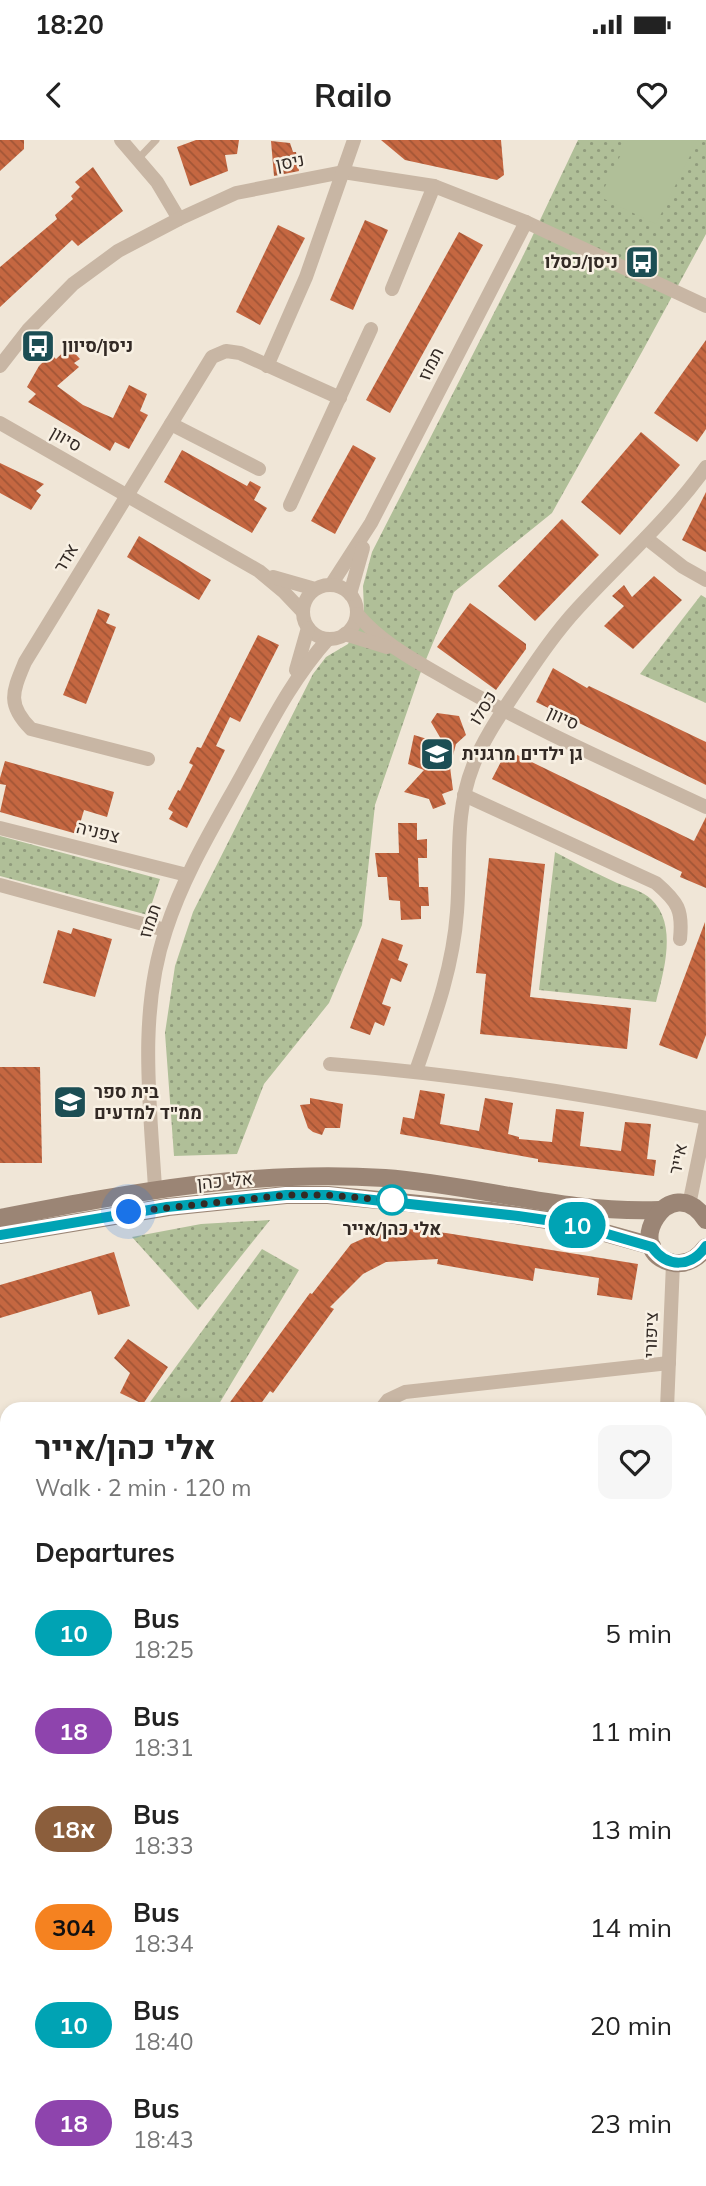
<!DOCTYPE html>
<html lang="en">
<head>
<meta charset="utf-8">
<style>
	:root { --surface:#fff; --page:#f6f6f6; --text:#222; --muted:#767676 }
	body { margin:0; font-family:Mulish,Heebo,sans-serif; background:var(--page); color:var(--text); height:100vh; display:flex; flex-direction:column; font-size:26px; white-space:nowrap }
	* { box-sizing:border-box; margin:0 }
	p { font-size:23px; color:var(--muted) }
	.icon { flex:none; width:38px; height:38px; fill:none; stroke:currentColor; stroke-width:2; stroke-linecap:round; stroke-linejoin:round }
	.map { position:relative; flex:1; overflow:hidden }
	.drawer { position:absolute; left:0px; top:1262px; width:707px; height:786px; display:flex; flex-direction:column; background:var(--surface); border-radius:21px 21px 0 0; box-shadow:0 4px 10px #0003 }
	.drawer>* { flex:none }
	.badge { padding:0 14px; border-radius:23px; font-size:24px; line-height:46px }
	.you { position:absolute; width:35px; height:35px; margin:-18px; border:5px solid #fff; border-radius:50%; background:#1a73e8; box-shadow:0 0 0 10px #1a73e833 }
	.map>.badge { position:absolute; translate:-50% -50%; box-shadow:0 0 0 4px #fff }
	h2 { padding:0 35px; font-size:26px; line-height:63px }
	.round { display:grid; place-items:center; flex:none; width:74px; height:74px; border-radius:14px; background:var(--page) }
	.head { display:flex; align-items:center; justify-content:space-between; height:119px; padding:0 35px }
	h1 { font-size:33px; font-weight:700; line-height:52px }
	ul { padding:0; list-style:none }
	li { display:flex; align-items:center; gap:21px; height:98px; padding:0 35px }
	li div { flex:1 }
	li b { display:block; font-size:26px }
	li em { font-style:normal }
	li .badge { min-width:77px; font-weight:700; text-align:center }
	.status { display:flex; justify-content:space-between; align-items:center; height:49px; padding:0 35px; background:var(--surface); direction:ltr }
	.status svg { height:19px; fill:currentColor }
	header { display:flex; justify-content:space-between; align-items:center; height:91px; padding:0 35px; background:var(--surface); font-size:32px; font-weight:700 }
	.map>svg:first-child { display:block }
	.green { fill:url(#green-dots) }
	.pitch { fill:#b0bf98 }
	.building { fill:url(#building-back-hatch) }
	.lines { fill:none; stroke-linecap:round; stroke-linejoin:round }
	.lane { stroke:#c8b6a4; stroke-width:7 }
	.street { stroke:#c8b6a4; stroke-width:14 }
	.secondary { stroke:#9b8575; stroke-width:18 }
	.line-casing { stroke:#fff; stroke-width:16 }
	.line { stroke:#00a3b4; stroke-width:10 }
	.walk { stroke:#332a25; stroke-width:7; stroke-dasharray:0 12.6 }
	.stop-dot { fill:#fff; stroke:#00a3b4; stroke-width:3.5 }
	.labels { text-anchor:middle; stroke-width:5; stroke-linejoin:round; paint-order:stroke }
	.street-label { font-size:18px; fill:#332a25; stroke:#f8f0e3 }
	.poi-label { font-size:18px; font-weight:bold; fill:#332a25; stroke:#f8f0e3; text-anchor:start }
	.stop-label { font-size:18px; font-weight:bold; fill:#332a25; stroke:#f8f0e3 }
</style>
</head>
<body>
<div class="status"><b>18:20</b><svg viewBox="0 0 49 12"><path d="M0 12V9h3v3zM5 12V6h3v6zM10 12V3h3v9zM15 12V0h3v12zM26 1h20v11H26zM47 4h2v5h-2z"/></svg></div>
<header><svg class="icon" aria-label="back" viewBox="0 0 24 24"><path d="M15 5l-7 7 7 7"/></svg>Railo<svg class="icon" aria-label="heart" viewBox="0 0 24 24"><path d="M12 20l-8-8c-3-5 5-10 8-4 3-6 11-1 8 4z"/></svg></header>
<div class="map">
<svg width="706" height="2046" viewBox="0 0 706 2046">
	<defs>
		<pattern id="green-dots" width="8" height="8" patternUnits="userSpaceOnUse" patternTransform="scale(1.75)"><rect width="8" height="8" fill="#b0bf98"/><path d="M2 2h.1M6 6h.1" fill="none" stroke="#909b7c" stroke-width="1.8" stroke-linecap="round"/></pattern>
		<pattern id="building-back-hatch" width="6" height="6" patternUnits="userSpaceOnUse" patternTransform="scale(1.75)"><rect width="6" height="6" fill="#c56741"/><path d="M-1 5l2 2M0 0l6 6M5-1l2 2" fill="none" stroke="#a15536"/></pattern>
	</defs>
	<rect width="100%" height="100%" fill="#f0e6d7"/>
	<!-- green -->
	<g class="green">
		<polygon points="578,0 706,0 706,94 643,210 552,373 454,452 420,534 375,665 362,785 329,863 264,944 237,1014 174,1016 165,893 175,826 193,772 313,534 326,517 348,504 364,470 363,446 372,412 523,116"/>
		<polygon points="701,455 706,458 706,563 640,534"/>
		<polygon points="0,696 160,739 148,775 0,736"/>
		<path d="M555 712C575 723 596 733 617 743 627 747 643 751 651 759 678 784 664 831 656 862L539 850Z"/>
		<polygon points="270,1080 198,1170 132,1097 201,1084"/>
		<polygon points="262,1109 299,1130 216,1269 145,1269"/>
		<rect x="700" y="1488" width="6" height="257"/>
		<polygon points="7,1516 7,1909 0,1927 0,1526"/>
	</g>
	<!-- pitch -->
	<polygon class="pitch" points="628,0 698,0 656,84 600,57"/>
	<!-- building -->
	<g class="building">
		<polygon points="0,0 24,0 24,9 0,31"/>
		<polygon points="196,0 239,0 237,14 225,15 228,31 190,46 177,7"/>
		<polygon points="381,0 501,0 504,35 497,40 405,20"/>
		<polygon points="271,1 290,3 293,12 296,12 299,31 274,36"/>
		<polygon points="93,27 123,71 78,106 72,100 0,167 0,127 57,79 55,75 73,59 71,56 80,47 75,42"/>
		<polygon points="365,80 388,90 353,170 330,160"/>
		<polygon points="278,85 305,98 260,185 236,172"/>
		<polygon points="459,92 483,105 390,273 366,260"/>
		<polygon points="706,200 706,289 697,302 654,273"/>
		<polygon points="69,207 80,219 74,223 79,227 57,246 83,265 113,278 129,245 147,254 140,271 148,275 129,309 115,302 110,311 28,262 36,254 27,247 39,226 51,214 56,219"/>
		<polygon points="641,292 680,325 620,395 581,362"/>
		<polygon points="353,305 376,318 335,394 311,381"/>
		<polygon points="182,310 247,346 250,341 261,347 254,360 267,368 252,393 164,342"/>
		<polygon points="0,323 44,344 36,351 41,355 31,370 0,353"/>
		<polygon points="706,352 706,412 682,400"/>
		<polygon points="562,379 599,415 535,481 498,446"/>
		<polygon points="139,396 211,440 199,460 127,417"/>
		<polygon points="654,436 682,460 633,509 604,486 624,466 612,456 624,445 632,457"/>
		<polygon points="470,463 526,504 526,509 496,550 437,507"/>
		<polygon points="98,469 110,474 106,483 116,487 86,564 63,555"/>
		<polygon points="258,495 279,505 240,582 230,577 216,606 225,610 187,688 169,679 173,672 168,669 178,650 180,651 193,625 189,623 197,607 201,608"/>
		<polygon points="553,528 587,548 589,546 706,602 706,645 536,562"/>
		<polygon points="437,573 459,576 466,595 456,604 450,627 453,650 442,654 446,664 433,669 429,659 404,652 424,630 408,624 414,595 444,604 431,582"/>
		<polygon points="507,610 694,701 706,677 706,748 680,737 682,732 492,639"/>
		<polygon points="5,621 114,652 107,677 84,670 77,694 0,672 6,645 0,644 0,638"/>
		<polygon points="398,683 417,683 417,700 427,699 427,718 418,718 419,747 428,747 429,766 421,766 421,779 401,780 400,761 389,760 387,737 378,737 375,713 399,713"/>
		<polygon points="489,718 545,724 530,857 631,868 627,909 480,894 486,834 476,833"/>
		<polygon points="705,782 706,895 697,919 659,905"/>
		<polygon points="73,788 112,799 95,857 43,843 58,790 71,794"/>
		<polygon points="382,798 403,805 398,820 408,824 401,842 391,838 382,864 391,867 384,886 375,882 370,895 350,888"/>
		<polygon points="0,927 40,927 42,1023 0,1023"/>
		<polygon points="420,950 445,954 440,984 479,991 485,958 513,963 508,994 519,997 519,999 552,1002 556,969 584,972 580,1006 621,1011 625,982 651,984 647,1019 656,1020 654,1036 538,1022 538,1019 400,994 403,977 414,979"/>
		<polygon points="310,958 343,964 340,988 325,988 322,995 313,992 308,988 300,965 310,964"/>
		<polygon points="389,1087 446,1093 638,1124 632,1160 597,1155 599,1138 535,1128 533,1141 437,1124 438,1119 386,1122 363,1134 330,1167 334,1169 273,1253 270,1251 257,1269 225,1269 310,1153 312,1154 351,1104"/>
		<polygon points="114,1112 130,1166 98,1175 91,1151 0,1178 0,1145"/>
		<polygon points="128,1199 168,1227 143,1264 120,1253 130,1233 114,1218"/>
	</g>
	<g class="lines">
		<!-- lane -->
		<g class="lane">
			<polyline points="138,19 156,0"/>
			<polyline points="700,1901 706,1901"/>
		</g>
		<!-- street -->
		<g class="street">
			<polyline points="121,0 157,42 179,79"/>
			<polyline points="392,149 434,46"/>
			<polyline points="0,226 28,190 73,144 118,111 179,79 236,53 343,32 434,46 526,82 706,166"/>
			<polyline points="267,226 306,137 354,0"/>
			<polyline points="0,283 259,431 283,451 302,471"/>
			<polyline points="171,284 259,329"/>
			<polyline points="290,365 371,189"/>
			<polyline points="646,398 683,427 706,440"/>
			<polyline points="273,437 315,449"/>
			<polyline points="331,445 371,383 526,82"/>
			<circle cx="330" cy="472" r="27"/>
			<polyline points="350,454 363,408"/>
			<path d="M357 474C382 504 418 522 452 542 534 589 621 627 706 667"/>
			<polyline points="345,494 387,507"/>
			<polyline points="296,530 308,488"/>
			<path d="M148 619 31 589C6 564 13 551 25 522L212 217 226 211 240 213 340 258"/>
			<path d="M464 655 656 743C678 762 683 770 680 799"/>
			<polyline points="0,688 187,735"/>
			<polyline points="0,745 165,790"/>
			<path d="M330 924C456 934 581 953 706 978"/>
			<path d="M416 931C434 879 453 828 457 772 461 722 454 674 473 626 482 602 498 578 512 557 533 526 553 495 578 468 621 421 669 379 706 327"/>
			<path d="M155 1048C150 964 138 872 166 790 184 734 215 684 243 633 269 586 292 539 328 499"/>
			<polyline points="689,1065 706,982"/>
			<polyline points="381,1269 388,1260 405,1252 669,1223"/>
			<polyline points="667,1269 673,1123"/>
			<polyline points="0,1298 7,1304"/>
			<polyline points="0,1320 7,1326"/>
			<polyline points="700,1766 706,1766"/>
			<polyline points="0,1968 7,1951"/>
			<polyline points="700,1993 706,1993"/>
		</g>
		<!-- secondary -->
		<g class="secondary">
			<path d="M0 1078C130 1053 252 1029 385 1038 477 1045 567 1074 660 1070"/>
			<path d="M706 1080C671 1026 618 1113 674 1123 688 1125 699 1117 706 1107"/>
			<polyline points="0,1095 168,1067 286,1055 328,1055 490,1071 573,1084 652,1106"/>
		</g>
	</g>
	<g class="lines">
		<!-- line casing -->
		<g class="line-casing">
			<path id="line" d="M0 1095 167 1067 286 1055H328L518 1076 573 1084 652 1107C667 1128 691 1128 706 1106"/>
		</g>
		<!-- line -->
		<use href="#line" class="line"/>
		<!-- walk -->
		<polyline class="walk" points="129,1072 286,1055 328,1055 397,1061 392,1060"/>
	</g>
	<!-- icons -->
	<defs>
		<g id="bus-square" transform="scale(1.75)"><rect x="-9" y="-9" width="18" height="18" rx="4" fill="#1c4e54" stroke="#f8f0e3"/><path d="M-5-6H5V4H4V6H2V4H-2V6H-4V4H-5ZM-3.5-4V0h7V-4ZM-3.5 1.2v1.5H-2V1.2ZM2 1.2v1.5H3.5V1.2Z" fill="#fff"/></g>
		<g id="school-square" transform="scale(1.75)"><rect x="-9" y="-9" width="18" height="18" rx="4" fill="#1c4e54" stroke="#f8f0e3"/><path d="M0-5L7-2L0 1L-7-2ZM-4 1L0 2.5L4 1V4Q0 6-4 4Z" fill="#fff"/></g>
	</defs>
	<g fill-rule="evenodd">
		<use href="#bus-square" x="642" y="122"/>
		<use href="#bus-square" x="38" y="206"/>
		<use href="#school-square" x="437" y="614"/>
		<use href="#school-square" x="70" y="962"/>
	</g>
	<!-- markers -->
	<circle class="stop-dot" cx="392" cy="1060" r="14"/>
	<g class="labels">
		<!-- street labels -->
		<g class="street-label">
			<text transform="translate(290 22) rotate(-11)" y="6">ניסן</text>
			<text transform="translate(431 224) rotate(-63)" y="6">תמוז</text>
			<text transform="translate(66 299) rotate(30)" y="6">סיוון</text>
			<text transform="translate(66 418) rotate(-59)" y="6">אדר</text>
			<text transform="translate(483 568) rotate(-59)" y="6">כסלו</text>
			<text transform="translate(563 578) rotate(25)" y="6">סיוון</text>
			<text transform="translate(98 692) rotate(14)" y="6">צפניה</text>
			<text transform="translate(150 781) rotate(-71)" y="6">תמוז</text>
			<text transform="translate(678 1019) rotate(-78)" y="6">אייר</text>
			<text transform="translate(225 1041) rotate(-5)" y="6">אלי כהן</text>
			<text transform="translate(651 1195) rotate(-88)" y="6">ציפורי</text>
		</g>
		<!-- poi labels -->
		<g class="poi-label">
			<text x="618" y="128" text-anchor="end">ניסן/כסלו</text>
			<text x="62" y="212">ניסן/סיוון</text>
			<text x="462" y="620">גן ילדים מרגנית</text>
			<text x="94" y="958">בית ספר<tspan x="94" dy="21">ממ"ד למדעים</tspan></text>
		</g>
		<!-- stop labels -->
		<g class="stop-label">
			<text x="392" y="1095">אלי כהן/אייר</text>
		</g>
	</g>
</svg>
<div class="you" style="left:129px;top:1072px"></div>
<b class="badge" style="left:577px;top:1085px;background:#00a3b4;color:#fff">10</b>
<section class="drawer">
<div class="head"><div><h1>אלי כהן/אייר</h1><p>Walk · 2 min · 120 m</p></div><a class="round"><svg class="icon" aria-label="heart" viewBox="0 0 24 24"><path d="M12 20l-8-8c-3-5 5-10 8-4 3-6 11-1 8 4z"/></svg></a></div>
<h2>Departures</h2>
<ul>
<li><span class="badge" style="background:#00a3b4;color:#fff">10</span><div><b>Bus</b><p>18:25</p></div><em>5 min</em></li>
<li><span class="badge" style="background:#8e44ad;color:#fff">18</span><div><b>Bus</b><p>18:31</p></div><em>11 min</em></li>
<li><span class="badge" style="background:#8b5e3c;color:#fff">18א</span><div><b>Bus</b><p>18:33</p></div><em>13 min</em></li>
<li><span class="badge" style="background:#f58220;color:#111">304</span><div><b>Bus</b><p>18:34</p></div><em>14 min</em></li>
<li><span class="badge" style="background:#00a3b4;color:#fff">10</span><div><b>Bus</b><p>18:40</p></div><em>20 min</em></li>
<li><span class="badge" style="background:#8e44ad;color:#fff">18</span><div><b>Bus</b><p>18:43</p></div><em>23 min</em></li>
</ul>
</section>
</div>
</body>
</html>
